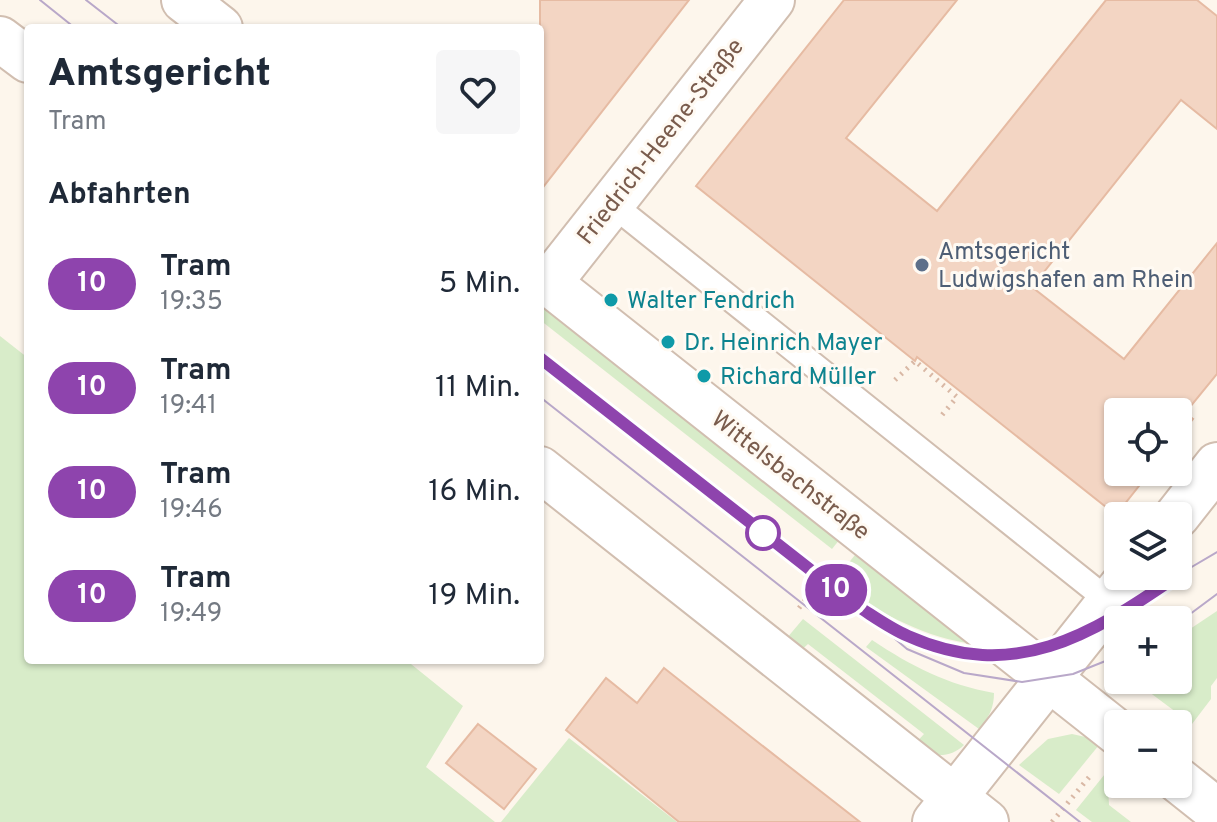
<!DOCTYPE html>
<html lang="de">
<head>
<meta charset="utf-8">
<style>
	:root { --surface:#fff; --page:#f6f6f7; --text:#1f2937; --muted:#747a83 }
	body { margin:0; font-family:Overpass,sans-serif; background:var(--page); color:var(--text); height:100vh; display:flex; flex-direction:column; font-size:30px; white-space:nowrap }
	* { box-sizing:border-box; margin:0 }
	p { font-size:26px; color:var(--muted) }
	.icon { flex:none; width:44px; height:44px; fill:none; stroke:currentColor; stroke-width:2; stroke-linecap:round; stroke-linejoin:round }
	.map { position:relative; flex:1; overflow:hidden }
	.side { position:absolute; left:24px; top:24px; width:520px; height:640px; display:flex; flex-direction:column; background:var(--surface); border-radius:8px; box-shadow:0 2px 6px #0004 }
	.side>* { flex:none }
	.badge { padding:0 16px; border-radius:26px; font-size:28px; line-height:52px }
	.tools { position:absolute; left:1104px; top:398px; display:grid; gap:16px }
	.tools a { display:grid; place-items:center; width:88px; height:88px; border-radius:8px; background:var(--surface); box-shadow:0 2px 6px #0004; font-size:40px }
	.map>.badge { position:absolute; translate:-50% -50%; box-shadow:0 0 0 4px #fff }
	h2 { padding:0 24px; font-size:30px; line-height:72px }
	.round { display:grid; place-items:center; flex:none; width:84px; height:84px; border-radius:8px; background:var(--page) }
	.overview { display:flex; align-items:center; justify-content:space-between; height:136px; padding:0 24px }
	h1 { font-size:38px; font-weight:800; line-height:60px }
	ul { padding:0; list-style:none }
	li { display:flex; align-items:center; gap:24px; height:104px; padding:0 24px }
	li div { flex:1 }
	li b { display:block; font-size:30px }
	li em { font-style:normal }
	li .badge { min-width:88px; font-weight:700; text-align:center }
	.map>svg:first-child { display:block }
	.green { fill:#d8ecc9 }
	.building { fill:#f3d5c3; stroke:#e6bba3; stroke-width:2 }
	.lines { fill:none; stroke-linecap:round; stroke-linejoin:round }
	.lane-casing { stroke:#d1beb0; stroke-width:28 }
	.street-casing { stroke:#d1beb0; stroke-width:48 }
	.path { stroke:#d9b8a5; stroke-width:5; stroke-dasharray:2 6; stroke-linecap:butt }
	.lane { stroke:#fff; stroke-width:24 }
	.street { stroke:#fff; stroke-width:44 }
	.tram { stroke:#b9a8c9; stroke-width:2 }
	.line-casing { stroke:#fff; stroke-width:18 }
	.line { stroke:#8e44ad; stroke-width:12 }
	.service-dot { fill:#5c6f8a; stroke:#fffaf3; stroke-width:3 }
	.culture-dot { fill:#0f9aa8; stroke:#fffaf3; stroke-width:3 }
	.stop-dot { fill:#fff; stroke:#8e44ad; stroke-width:4 }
	.labels { text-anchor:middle; stroke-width:6; stroke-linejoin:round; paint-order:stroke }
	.street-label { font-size:24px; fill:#7a5c4d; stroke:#fffaf3 }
	.service-label { font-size:24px; fill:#4e5e75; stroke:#fffaf3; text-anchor:start }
	.culture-label { font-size:24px; fill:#0d838f; stroke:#fffaf3; text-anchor:start }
</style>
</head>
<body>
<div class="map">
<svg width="1217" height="822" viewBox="0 0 1217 822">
	<rect width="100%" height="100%" fill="#fdf6ec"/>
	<!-- green -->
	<g class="green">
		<polygon points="540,294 844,534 832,549 540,320"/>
		<polygon points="0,336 28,358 28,660 406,660 463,706 426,767 495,822 0,822"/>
		<path d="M855 555 967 643C917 635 875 609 833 582Z"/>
		<polygon points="1217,611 1217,678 1211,686 1211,699 1192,724 1133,680 1178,680 1178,637"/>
		<path d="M803 619 964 745C949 760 929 756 912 747L924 734 808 644 795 656 781 645Z"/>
		<path d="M872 640C911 666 948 685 994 693 994 708 989 717 979 729L866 647Z"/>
		<polygon points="1072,734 1090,738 1099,745 1059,794 1019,765 1048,739"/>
		<polygon points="569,738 677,822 501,822"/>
		<polygon points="1117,759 1118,784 1125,784 1108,787 1109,805 1131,822 1092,822 1076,810"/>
	</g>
	<!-- building -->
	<g class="building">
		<polygon points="540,0 689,0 540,191"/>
		<polygon points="844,0 957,0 846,138 937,211 1106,0 1197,0 1217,16 1217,129 1181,100 1032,287 1124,359 1217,243 1217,374 1185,413 1193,419 1178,438 1178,412 1118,412 1118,472 1150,472 1116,515 917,357 915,361 696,186"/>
		<polygon points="664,668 750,736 860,822 679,822 566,730 606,678 637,703"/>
		<polygon points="478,724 536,769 504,809 446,763"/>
	</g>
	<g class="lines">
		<!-- lane casing -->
		<g class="lane-casing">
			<polyline id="lane" points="612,204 1110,602"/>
		</g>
		<!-- street casing -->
		<g class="street-casing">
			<g id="street">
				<polyline points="184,0 220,28"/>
				<polyline points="0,39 28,60"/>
				<polyline points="540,276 1118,733"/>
				<polyline points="549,283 772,0"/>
				<polyline points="540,469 986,822"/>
				<polyline points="1177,516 1217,465"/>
				<polyline points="1178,780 1217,811"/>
				<polyline points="935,822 1130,576"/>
			</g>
		</g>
		<!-- path -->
		<g class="path">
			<polyline points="895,380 915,361 957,397 942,415"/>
			<polyline points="799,608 830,569"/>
			<polyline points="1052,822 1090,776"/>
		</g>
		<!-- lane -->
		<use href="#lane" class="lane"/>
		<!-- street -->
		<use href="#street" class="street"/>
		<!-- tram -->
		<g class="tram">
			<polyline points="40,0 75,28"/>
			<polyline points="86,0 122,28"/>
			<polyline points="540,358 854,604 907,649 964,673 1022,682 1073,674 1118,656"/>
			<polyline points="540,397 1080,822"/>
			<polyline points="1178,575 1217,552"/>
			<polyline points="1178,623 1217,594"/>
			<path d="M892 627C907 636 921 641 938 646 1031 675 1103 627 1177 576"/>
		</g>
	</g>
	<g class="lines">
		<!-- line casing -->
		<g class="line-casing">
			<path id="line" d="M540 358 854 604C872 615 889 628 908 636 1014 683 1090 636 1177 576"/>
		</g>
		<!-- line -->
		<use href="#line" class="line"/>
	</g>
	<!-- markers -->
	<circle class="service-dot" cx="922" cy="265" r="8"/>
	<g class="culture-dot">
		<circle cx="611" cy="300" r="8"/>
		<circle cx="668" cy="342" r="8"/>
		<circle cx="704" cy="376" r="8"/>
	</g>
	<circle class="stop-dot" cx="763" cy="533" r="16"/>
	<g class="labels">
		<!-- street labels -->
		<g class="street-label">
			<text transform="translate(660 141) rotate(-52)" y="8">Friedrich-Heene-Straße</text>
			<text transform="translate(791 475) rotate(38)" y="8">Wittelsbachstraße</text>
		</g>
		<!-- service labels -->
		<g class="service-label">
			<text x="938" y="259">Amtsgericht<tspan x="938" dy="28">Ludwigshafen am Rhein</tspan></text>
		</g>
		<!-- culture labels -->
		<g class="culture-label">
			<text x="627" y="308">Walter Fendrich</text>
			<text x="684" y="350">Dr. Heinrich Mayer</text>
			<text x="720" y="384">Richard Müller</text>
		</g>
	</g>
</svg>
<div class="tools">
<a><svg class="icon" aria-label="locate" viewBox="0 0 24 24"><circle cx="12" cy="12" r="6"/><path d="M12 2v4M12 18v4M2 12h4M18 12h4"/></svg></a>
<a><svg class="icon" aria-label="layers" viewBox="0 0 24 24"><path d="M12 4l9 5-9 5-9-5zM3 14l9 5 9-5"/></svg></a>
<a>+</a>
<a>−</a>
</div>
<b class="badge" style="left:836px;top:590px;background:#8e44ad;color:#fff">10</b>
<section class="side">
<div class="overview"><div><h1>Amtsgericht</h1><p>Tram</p></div><a class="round"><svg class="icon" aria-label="heart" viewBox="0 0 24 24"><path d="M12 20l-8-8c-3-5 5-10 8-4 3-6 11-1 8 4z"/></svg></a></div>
<h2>Abfahrten</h2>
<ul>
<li><span class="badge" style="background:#8e44ad;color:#fff">10</span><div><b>Tram</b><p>19:35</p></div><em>5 Min.</em></li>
<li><span class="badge" style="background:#8e44ad;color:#fff">10</span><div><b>Tram</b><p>19:41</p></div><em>11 Min.</em></li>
<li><span class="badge" style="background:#8e44ad;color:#fff">10</span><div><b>Tram</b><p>19:46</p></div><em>16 Min.</em></li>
<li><span class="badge" style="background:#8e44ad;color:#fff">10</span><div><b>Tram</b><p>19:49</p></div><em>19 Min.</em></li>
</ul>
</section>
</div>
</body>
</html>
